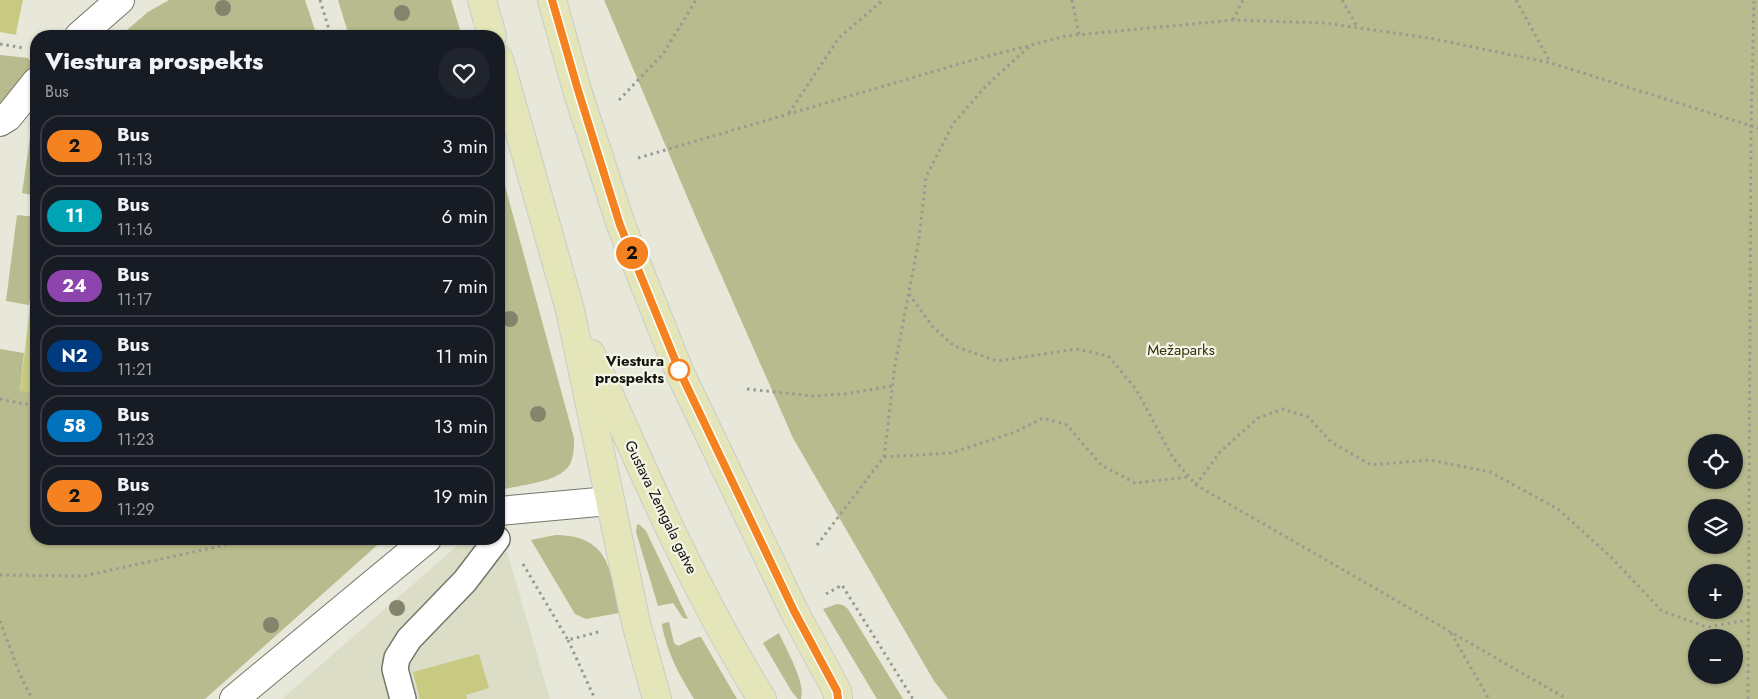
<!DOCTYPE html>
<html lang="en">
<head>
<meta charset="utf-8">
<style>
	:root { --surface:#171b24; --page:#20242c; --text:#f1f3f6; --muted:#9ea1a6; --line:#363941 }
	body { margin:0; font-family:Jost,sans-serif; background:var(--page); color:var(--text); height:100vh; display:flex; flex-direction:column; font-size:19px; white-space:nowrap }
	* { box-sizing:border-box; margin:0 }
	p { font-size:16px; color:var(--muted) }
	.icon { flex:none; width:28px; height:28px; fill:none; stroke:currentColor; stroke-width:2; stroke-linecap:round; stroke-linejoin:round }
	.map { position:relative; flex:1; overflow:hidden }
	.details { position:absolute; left:30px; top:30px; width:475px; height:515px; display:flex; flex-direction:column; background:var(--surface); border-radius:20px; box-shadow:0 1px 4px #0004 }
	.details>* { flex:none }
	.badge { padding:0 10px; border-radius:16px; font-size:18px; line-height:32px }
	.tools { position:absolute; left:1688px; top:434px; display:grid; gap:10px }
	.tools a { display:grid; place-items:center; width:55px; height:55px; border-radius:50%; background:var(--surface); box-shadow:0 1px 4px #0004; font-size:25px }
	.map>.badge { position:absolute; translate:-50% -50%; box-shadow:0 0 0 2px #fff }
	.round { display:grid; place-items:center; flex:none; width:52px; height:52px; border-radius:26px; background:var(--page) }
	.head { display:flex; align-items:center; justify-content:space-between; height:85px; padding:0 15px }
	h1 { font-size:24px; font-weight:800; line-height:38px }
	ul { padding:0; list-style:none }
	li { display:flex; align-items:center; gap:15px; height:62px; margin:0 10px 8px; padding:0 5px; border:2px solid var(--line); border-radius:20px }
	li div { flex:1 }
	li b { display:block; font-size:19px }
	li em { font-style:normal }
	li .badge { min-width:55px; font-weight:700; text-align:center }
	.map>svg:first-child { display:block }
	.built { fill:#dbddc7 }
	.green { fill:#b8bb8d; fill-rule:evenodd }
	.building { fill:#c7ca80 }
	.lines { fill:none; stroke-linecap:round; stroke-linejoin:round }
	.service-casing { stroke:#757669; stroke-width:28 }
	.minor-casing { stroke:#757669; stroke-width:30 }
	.primary-casing { stroke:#cbcbca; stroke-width:30 }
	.path { stroke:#999a8f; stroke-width:3; stroke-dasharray:2.5 4; stroke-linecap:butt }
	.service { stroke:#fff; stroke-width:25 }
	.minor { stroke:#fff; stroke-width:28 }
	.primary { stroke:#e4e6b9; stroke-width:28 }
	.tree { fill:#83846c }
	.line-casing { stroke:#fff; stroke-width:11 }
	.line { stroke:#f58220; stroke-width:8 }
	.stop-dot { fill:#fff; stroke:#f58220; stroke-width:2.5 }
	.labels { text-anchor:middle; stroke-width:4.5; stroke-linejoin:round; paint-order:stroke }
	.park-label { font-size:15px; fill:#323312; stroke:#f4f5e6 }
	.stop-label { font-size:15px; font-weight:bold; fill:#13140f; stroke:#f4f5e6; text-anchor:end }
	.street-label { font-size:15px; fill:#13140f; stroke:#f4f5e6 }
</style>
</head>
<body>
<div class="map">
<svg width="1758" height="699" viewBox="0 0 1758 699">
	<rect width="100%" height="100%" fill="#e7e8d9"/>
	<!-- built -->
	<polygon class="built" points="465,539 495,539 506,548 550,699 282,699"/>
	<!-- green -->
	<g class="green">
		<polygon points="169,0 305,0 317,36 120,36 148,12"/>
		<polygon points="338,0 451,0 462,36 349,36"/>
		<path d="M604 0H1758V699H948L934 681 793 438 697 220ZM1734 442V480H1696V442ZM1696 508H1734V545H1696ZM1734 572V610H1696V572ZM1696 638H1734V675H1696Z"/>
		<polygon points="0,55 28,58 35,69 0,108"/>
		<polygon points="36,125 36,196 22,193 31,131"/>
		<path d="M499 164 574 438C574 446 574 454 571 462 563 482 525 484 505 489L499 472Z"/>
		<polygon points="17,215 36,217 36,258 29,305 6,301"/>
		<polygon points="0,349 24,353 20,390 36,393 36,539 384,539 205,699 0,699"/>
		<polygon points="637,524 640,525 646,531 688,619 683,618 673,603 658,606 636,532"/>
		<path d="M555 535C609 535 611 570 619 613L586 619 575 614 531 540Z"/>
		<polygon points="837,604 843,605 848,609 903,699 877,699 823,609"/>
		<path d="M667 622H669L674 643 678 646 698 637H701L737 699H694C678 672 669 657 662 626V624Z"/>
		<path d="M779 633C786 649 806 683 801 699H798L792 692 763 643Z"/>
	</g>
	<!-- building -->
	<g class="building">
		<polygon points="0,0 23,0 16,33 17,35 0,32"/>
		<polygon points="35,265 36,265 36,393 20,391"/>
		<polygon points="479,654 489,688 466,695 467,699 420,699 413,672"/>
	</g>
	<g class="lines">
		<!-- service casing -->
		<g class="service-casing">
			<polyline id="service" points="403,699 395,669 397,658 409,639 465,581 497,539"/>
		</g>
		<!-- minor casing -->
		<g class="minor-casing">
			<g id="minor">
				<polyline points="79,36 120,0"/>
				<polyline points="0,122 8,117 36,82"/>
				<polyline points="499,511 609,501"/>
				<polyline points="234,699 427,539"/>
			</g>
		</g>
		<!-- primary casing -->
		<g class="primary-casing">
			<g id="primary">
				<polyline points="482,0 492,36"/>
				<polyline points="552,0 577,90 621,225 680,373 794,611 837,691 838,699"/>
				<polyline points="499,59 570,310 636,623 657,699"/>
				<path d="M591 354C643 471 694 590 762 699"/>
			</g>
		</g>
		<!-- path -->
		<g class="path">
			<polyline points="320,0 331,36"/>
			<polyline points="1072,0 1079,35"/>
			<polyline points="1342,0 1358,28"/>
			<polyline points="1516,0 1550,62"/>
			<polyline points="1233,20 1243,0"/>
			<polyline points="0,44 24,48"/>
			<polyline points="619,100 663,54 696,0"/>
			<polyline points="789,113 839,38 883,0"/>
			<polyline points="638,158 973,60 1066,36 1233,20 1325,23 1429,38 1551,63 1758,128"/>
			<polyline points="909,294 933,327 954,346 997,361 1077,349 1108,356 1136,389 1173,458 1196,485 1567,699"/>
			<polyline points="747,389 813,396 845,394 892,386"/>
			<polyline points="0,399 36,406"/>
			<polyline points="884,457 951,453 1015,432 1043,418 1067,425 1101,465 1135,483 1189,477"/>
			<polyline points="1196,485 1220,452 1258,418 1283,409 1308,417 1331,442 1371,465 1430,460 1490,472 1558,509 1611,557 1662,611 1707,627 1749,620"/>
			<polyline points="817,545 884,457 895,365 919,239 926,177 953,124 986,86 1031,45"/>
			<polyline points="523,564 568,640 602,631"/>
			<polyline points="0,575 84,576 252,539"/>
			<polyline points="826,594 842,585 913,699"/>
			<polyline points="0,621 19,672 32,699"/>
			<polyline points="1451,633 1489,699"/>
			<polyline points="568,640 595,699"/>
			<polyline points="1748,699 1751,126 1754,0"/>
		</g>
		<!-- service -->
		<use href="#service" class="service"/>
		<!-- minor -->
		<use href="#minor" class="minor"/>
		<!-- primary -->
		<use href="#primary" class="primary"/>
	</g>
	<!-- trees -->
	<g class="tree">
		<circle cx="223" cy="8" r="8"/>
		<circle cx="402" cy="13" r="8"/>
		<circle cx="510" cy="319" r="8"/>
		<circle cx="538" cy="414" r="8"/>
		<circle cx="397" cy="608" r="8"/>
		<circle cx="271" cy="625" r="8"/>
	</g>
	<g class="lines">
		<!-- line casing -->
		<g class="line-casing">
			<polyline id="line" points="552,0 578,90 620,225 680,372 794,611 837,691 838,699"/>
		</g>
		<!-- line -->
		<use href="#line" class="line"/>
	</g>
	<!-- markers -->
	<circle class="stop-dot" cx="679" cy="370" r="10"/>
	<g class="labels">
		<!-- park labels -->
		<g class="park-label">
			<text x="1181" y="355">Mežaparks</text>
		</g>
		<!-- stop labels -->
		<g class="stop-label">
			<text x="664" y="366">Viestura<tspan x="664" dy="17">prospekts</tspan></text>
		</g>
		<!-- street labels -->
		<g class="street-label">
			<text transform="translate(661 507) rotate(64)" y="5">Gustava Zemgala gatve</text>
		</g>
	</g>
</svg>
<div class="tools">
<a><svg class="icon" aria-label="locate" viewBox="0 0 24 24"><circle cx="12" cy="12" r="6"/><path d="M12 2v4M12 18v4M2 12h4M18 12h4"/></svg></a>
<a><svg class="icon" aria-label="layers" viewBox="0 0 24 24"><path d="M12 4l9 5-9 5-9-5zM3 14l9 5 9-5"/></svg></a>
<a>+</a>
<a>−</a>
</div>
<b class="badge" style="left:632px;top:253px;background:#f58220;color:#111">2</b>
<section class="details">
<div class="head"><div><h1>Viestura prospekts</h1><p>Bus</p></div><a class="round"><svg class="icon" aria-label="heart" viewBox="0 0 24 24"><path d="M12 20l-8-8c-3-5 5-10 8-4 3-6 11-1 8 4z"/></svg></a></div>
<ul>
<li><span class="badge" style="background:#f58220;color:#111">2</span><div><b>Bus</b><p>11:13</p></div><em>3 min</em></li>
<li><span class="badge" style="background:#00a3b4;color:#fff">11</span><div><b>Bus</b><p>11:16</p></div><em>6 min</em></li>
<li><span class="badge" style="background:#8e44ad;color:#fff">24</span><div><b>Bus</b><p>11:17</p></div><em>7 min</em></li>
<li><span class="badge" style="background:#003b80;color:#fff">N2</span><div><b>Bus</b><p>11:21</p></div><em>11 min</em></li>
<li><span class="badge" style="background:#0072bc;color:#fff">58</span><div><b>Bus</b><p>11:23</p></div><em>13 min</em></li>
<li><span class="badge" style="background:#f58220;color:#111">2</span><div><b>Bus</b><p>11:29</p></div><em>19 min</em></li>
</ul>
</section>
</div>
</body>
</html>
